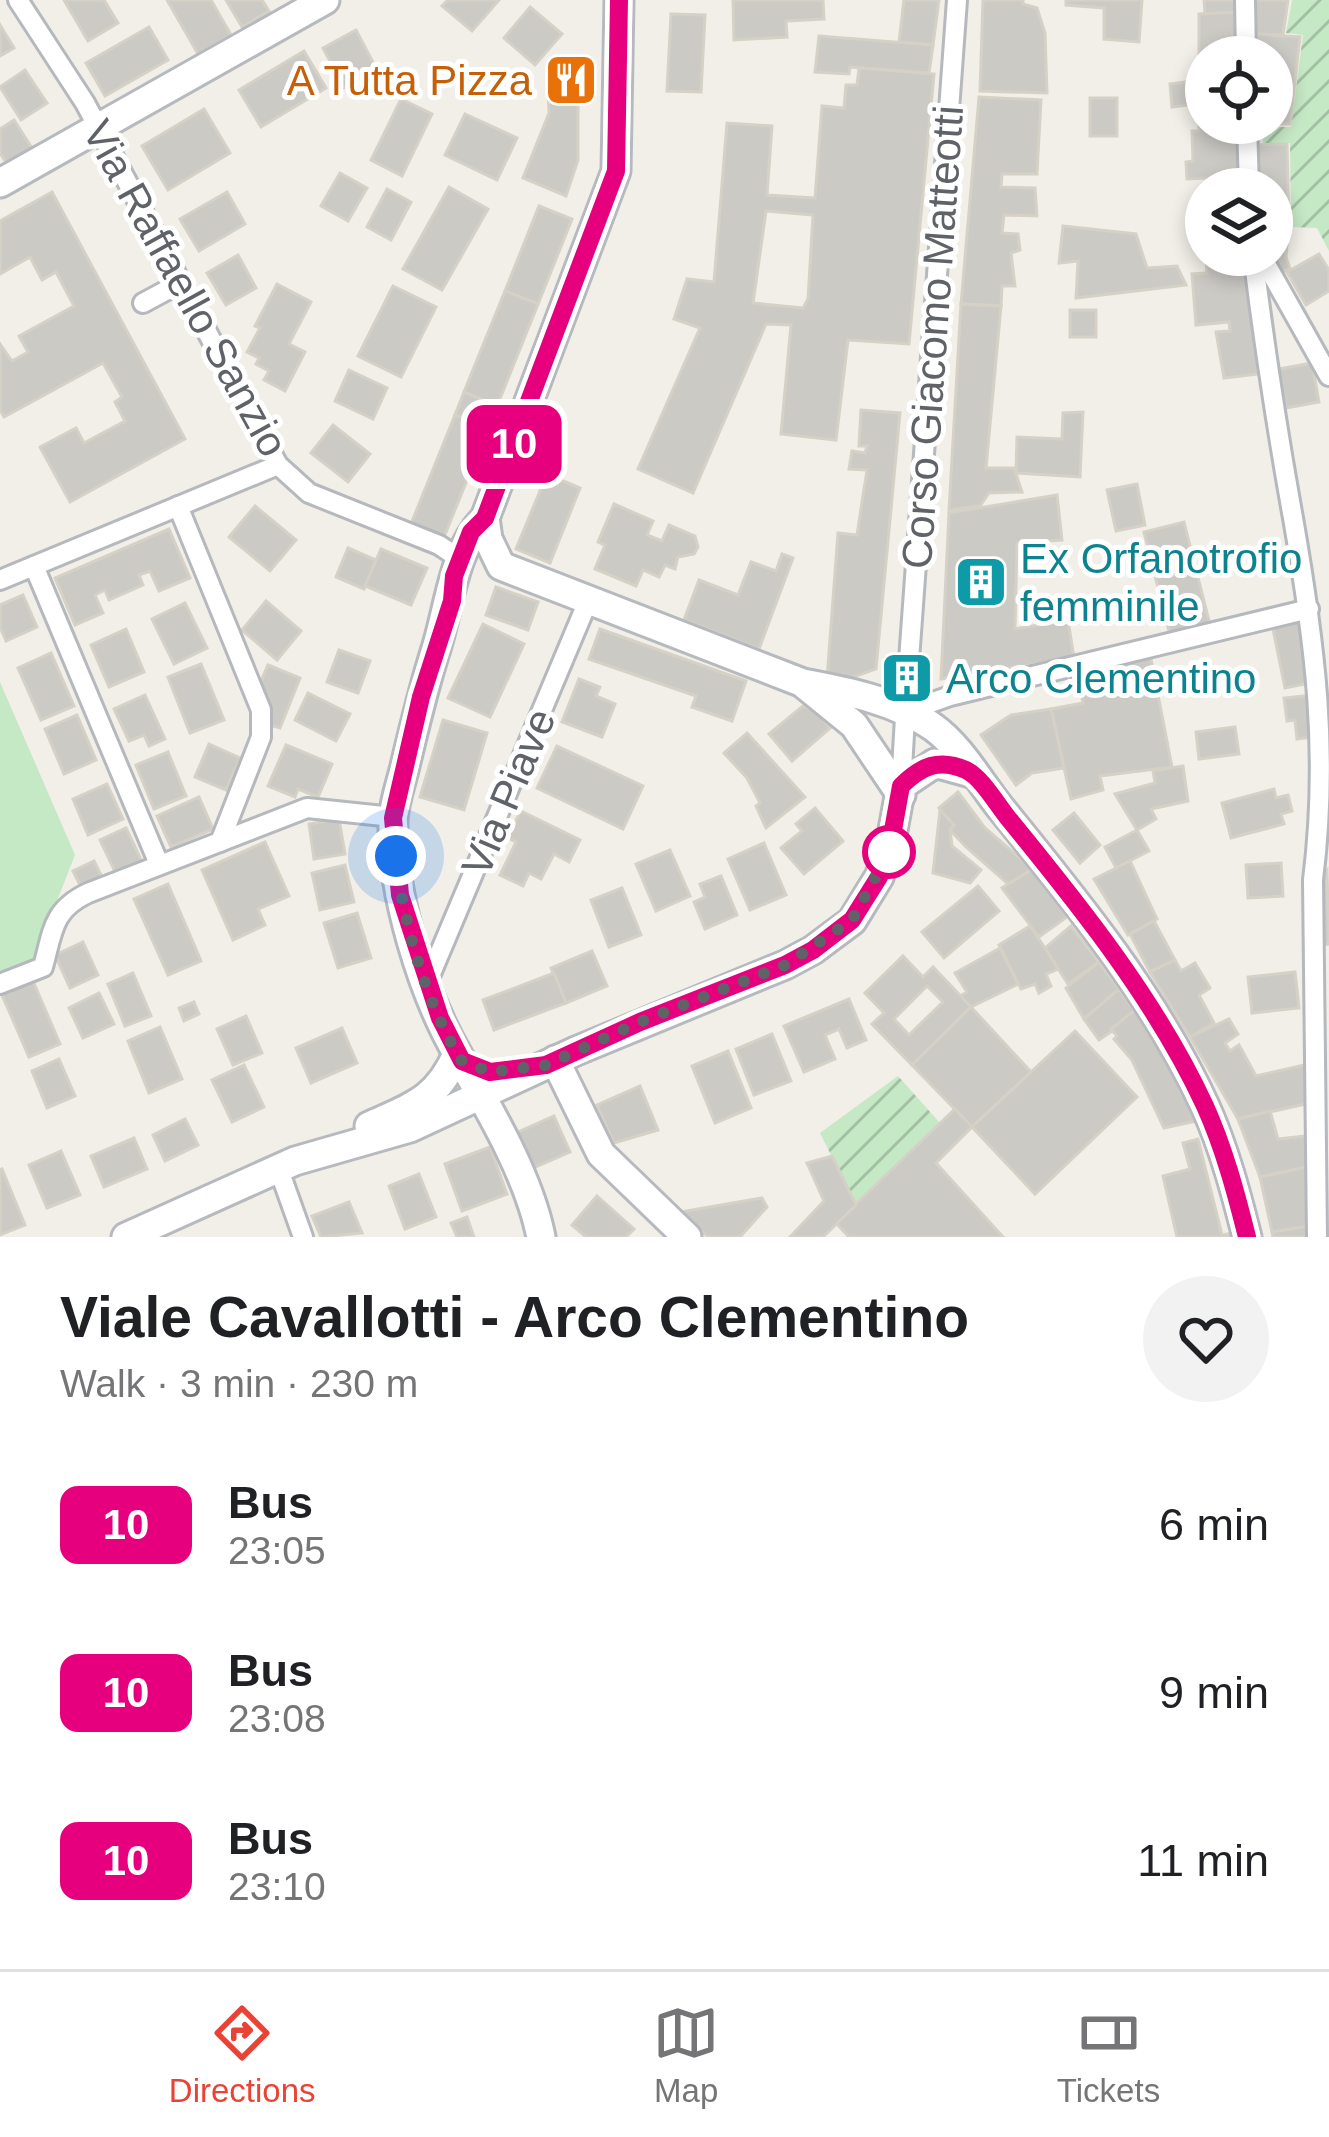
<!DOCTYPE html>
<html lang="en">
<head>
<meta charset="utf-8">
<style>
	:root { --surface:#fff; --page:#f2f2f2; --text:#202124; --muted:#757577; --line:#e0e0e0; --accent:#ea4335 }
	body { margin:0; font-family:Helvetica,sans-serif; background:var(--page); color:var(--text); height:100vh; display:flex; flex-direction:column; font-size:45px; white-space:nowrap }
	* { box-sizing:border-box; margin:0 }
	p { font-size:39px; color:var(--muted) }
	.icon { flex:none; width:66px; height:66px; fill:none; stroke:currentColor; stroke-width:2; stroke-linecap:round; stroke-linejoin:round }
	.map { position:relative; height:1237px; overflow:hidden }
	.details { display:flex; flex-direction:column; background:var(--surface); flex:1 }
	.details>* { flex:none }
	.badge { padding:0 24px; border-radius:18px; font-size:42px; line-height:78px }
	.buttons { position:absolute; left:1185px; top:36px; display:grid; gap:24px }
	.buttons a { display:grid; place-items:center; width:108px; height:108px; border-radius:50%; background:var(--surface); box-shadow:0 6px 18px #0003; font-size:60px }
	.you { position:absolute; width:60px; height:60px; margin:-30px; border:9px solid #fff; border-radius:50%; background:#1a73e8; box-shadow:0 0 0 18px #1a73e833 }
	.map>.badge { position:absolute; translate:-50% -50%; box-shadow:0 0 0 6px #fff }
	.round { display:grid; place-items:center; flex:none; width:126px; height:126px; border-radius:63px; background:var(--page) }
	.headline { display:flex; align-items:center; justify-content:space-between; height:204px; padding:0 60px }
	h1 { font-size:57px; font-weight:700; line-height:90px }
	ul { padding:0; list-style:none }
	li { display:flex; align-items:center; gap:36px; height:168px; padding:0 60px }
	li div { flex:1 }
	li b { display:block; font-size:45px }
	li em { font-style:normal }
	li .badge { min-width:132px; font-weight:700; text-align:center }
	.dock { display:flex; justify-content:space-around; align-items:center; height:168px; border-top:3px solid var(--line); background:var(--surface); font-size:33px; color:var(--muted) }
	.dock a { display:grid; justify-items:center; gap:6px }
	.dock .on { color:var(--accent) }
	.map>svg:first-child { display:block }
	.park { fill:#c5e8c5 }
	.garden { fill:url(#garden-furrows) }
	.building { fill:#cccac5; stroke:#d6d1c6; stroke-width:3; fill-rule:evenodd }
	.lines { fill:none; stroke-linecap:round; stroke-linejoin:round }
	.street-casing { stroke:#b5b8bc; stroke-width:24 }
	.secondary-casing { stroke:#b6babf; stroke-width:33 }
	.street { stroke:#fff; stroke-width:18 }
	.secondary { stroke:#fff; stroke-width:27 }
	.line-casing { stroke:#fff; stroke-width:27 }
	.line { stroke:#e6007e; stroke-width:18 }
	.walk { stroke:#5f6368; stroke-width:12; stroke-dasharray:0 21.6 }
	.stop-dot { fill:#fff; stroke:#e6007e; stroke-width:6 }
	.labels { text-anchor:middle; stroke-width:10; stroke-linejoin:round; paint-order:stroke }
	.food-label { font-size:42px; fill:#c56008; stroke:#fff; text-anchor:end }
	.street-label { font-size:42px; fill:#5f6368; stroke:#fff }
	.culture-label { font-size:42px; fill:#0d838f; stroke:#fff; text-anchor:start }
</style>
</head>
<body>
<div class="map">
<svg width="1329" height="1237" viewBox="0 0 1329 1237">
	<defs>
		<pattern id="garden-furrows" width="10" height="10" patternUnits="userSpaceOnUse" patternTransform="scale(3)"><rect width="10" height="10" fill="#c5e8c5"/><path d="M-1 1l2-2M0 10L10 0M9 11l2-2" fill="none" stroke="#a3c0a4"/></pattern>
	</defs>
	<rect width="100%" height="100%" fill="#f1efe8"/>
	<!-- park -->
	<polygon class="park" points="0,682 75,855 32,964 0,977"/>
	<!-- garden -->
	<g class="garden">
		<polygon points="1292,0 1329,0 1329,251 1317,228 1291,227 1290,143 1263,143 1264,127 1291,127 1303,35 1286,33"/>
		<polygon points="898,1076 940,1123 856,1205 820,1133"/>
	</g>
	<!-- building -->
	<g class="building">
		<polygon points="64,0 104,0 118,23 88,41"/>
		<polygon points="167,0 211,0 231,35 198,54"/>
		<polygon points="226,0 262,0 269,11 242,27"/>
		<polygon points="448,0 499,0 472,31 442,6"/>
		<polygon points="733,0 823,0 824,19 786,21 787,37 734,40"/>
		<polygon points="904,0 939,0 933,45 899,42"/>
		<polygon points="983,0 1023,0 1023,4 1037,8 1045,33 1047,93 980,91"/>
		<polygon points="1066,0 1142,0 1139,42 1104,39 1104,8 1066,5"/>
		<polygon points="1204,0 1237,0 1238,12 1205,14"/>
		<polygon points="1254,0 1288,0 1283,35 1256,34"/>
		<polygon points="530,7 562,34 535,65 504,38"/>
		<polygon points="1238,12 1239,57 1206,57 1206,123 1241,123 1243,189 1206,189 1206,255 1246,255 1258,374 1224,378 1216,332 1230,331 1229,322 1196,325 1192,274 1207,273 1202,210 1207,178 1187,179 1186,162 1193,161 1192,131 1199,131 1199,14"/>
		<polygon points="671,14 705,15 701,92 667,91"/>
		<polygon points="0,25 14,48 0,56"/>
		<polygon points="149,27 168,60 105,96 86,63"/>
		<polygon points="356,30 377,70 344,88 323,48"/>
		<polygon points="1256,34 1300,37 1290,124 1257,124 1272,123 1272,57 1256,57"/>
		<polygon points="819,36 933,45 929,73 850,67 849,74 815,72"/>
		<polygon points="304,51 326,88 261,127 239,90"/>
		<path d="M859 68 934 74 909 344 848 340 836 440 781 434 791 325 766 324 693 493 638 469 700 328 674 319 687 279 714 282 727 123 772 126 767 195 815 198 822 106 844 108 846 85H857ZM766 211 813 215 808 299 803 308 753 303Z"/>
		<polygon points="25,70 47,103 21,120 0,87"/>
		<polygon points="1193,81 1196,104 1172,107 1170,84"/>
		<polygon points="548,88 578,93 578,160 566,196 523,178 549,113"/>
		<polygon points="979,97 1041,100 1037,174 1002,174 1001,187 1035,188 1037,216 1004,215 1002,233 1018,234 1020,250 1011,253 1015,286 1002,286 1001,306 961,304"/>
		<rect x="1090" y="98" width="27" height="38"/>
		<polygon points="401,99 432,114 402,176 371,160"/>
		<polygon points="204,109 230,153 168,190 142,146"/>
		<polygon points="465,114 517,138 497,180 445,155"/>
		<polygon points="14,120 32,148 7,164 0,153 0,129"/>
		<polygon points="1287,144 1289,224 1272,226 1272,189 1258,189 1257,145"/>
		<polygon points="340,173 367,188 348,221 321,206"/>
		<polygon points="449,187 488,209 442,290 403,269"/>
		<polygon points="387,189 411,202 391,240 367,227"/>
		<polygon points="52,192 185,439 70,502 40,447 76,428 84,443 125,421 115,402 122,397 103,363 4,417 0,410 0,344 12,361 28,352 19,336 74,306 56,272 42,280 30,257 0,274 0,221"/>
		<polygon points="227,192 245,224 199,251 180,219"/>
		<polygon points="539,206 572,219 538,304 505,291"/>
		<polygon points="1289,224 1286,257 1290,269 1282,272 1272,255 1272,226"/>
		<polygon points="1063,226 1136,234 1147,268 1177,266 1186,285 1076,298 1078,261 1059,263"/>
		<polygon points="1319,254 1329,270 1329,291 1306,305 1287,272"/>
		<polygon points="238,255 256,288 226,305 207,273"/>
		<polygon points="277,284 311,302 289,344 305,352 285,391 264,380 269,371 256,364 259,358 247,352 260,328 255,326"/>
		<polygon points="393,286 436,307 401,377 358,356"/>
		<polygon points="505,291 538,304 497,406 464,392"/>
		<polygon points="961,304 1001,306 986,468 1014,468 1022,492 989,493 980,506 949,510"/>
		<rect x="1070" y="310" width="26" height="27"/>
		<polygon points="1312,363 1319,402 1286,408 1279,369"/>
		<polygon points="349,370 387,388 373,419 335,401"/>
		<polygon points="464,392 497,406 488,428 455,415"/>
		<polygon points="861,410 900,413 876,669 842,681 827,679 838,533 857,535 867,470 849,469 852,451 865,453 867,446 859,446"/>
		<polygon points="1083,412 1080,477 1016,473 1017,437 1062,439 1063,413"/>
		<polygon points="455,415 488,428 444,537 411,524"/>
		<polygon points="333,425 370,454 348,482 311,453"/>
		<polygon points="547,474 580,488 550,563 516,549"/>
		<polygon points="1137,484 1145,525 1116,531 1107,490"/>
		<polygon points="1057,495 1062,540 1017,543 1015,629 1068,620 1074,658 941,679 949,513"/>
		<polygon points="614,504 653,521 647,535 662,541 669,525 695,536 698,547 694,554 678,557 675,569 665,565 659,577 643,570 636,586 595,569 605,545 598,542"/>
		<polygon points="255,506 296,540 270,571 229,537"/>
		<polygon points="1184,522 1210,625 1170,635 1144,532"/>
		<polygon points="169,529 190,578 159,591 150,571 139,575 143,585 109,600 105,590 95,595 103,613 75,625 55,578"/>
		<polygon points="348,548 376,560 364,589 336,577"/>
		<polygon points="381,549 427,568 411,605 365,586"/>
		<polygon points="782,554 793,558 759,649 684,620 699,580 738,595 751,562 776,571"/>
		<polygon points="496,587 538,602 528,630 486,615"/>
		<polygon points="23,595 37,627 6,641 0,627 0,605"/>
		<polygon points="266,601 301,631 277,660 242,630"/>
		<polygon points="185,603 207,648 174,664 152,619"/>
		<polygon points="1302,618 1314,682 1285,688 1272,624"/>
		<polygon points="483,624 524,644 490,717 448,698"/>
		<polygon points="126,629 144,672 109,687 91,645"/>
		<polygon points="600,629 746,681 732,721 692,707 696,696 589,659"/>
		<polygon points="339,650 370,661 358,693 327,682"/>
		<polygon points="51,653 74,706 41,720 18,668"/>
		<polygon points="1150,654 1172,767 1100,776 1103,790 1071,799 1051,709 1083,703 1076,670"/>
		<polygon points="201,664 224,720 190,733 168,677"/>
		<polygon points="268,665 300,678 280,728 266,724 258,688"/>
		<polygon points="887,672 929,675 928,684 886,681"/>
		<polygon points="579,679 600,687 596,696 615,704 602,737 562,722"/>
		<polygon points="308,693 350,714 336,741 295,720"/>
		<polygon points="145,695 165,739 149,746 144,735 129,741 114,709"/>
		<polygon points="1314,695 1319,736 1297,739 1295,720 1287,721 1284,698"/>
		<polygon points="803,706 816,711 830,728 792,761 769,734"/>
		<polygon points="1051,709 1064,768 1032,773 1016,785 981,735 1011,715"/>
		<polygon points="77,715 96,760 64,774 45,729"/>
		<polygon points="443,720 487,733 464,810 420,797"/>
		<polygon points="1235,727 1239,754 1199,759 1196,732"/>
		<polygon points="747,733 805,797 766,828 756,806 760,803 747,778 724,753"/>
		<polygon points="209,744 240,758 226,790 195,777"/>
		<polygon points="286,745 332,764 318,797 298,789 295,797 268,786"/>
		<polygon points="557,746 643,786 623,829 537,788"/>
		<polygon points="168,752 186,796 154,809 136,765"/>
		<polygon points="1183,766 1188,801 1151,809 1156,819 1137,830 1115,794 1155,783 1153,771"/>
		<polygon points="107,784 123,819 88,835 73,799"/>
		<polygon points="1274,789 1276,798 1288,795 1292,811 1281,814 1284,824 1231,838 1222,803"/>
		<polygon points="958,792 985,828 1033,869 1008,884 966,847 950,830 954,825 939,808"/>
		<polygon points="199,797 213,829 171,847 157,816"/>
		<polygon points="815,808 843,841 804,874 781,848 802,831 796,824"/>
		<polygon points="940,810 954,825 950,830 952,846 981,870 970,883 933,873"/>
		<polygon points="521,811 580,840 569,862 554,854 541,879 529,873 523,886 500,875 516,842 507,838"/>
		<polygon points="1074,813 1100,845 1080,863 1053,830"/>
		<polygon points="339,819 345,854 314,859 309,824"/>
		<polygon points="126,828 144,866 118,878 100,840"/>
		<polygon points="1137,830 1149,851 1116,868 1105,847"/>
		<polygon points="265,842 289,896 258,909 265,925 233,940 202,870"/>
		<polygon points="764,843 786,895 750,910 728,859"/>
		<polygon points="670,850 690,896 656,911 636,864"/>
		<polygon points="94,861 104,881 83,891 73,871"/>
		<polygon points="1130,861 1157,919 1128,935 1094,879"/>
		<polygon points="1281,863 1283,896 1248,898 1246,865"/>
		<polygon points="345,865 354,902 320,910 312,873"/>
		<polygon points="1033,869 1067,917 1039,937 1002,888"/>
		<polygon points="1327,871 1329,944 1323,945 1322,879"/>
		<polygon points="721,876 737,915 705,929 694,902 705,897 700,884"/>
		<polygon points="168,884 201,961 168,975 134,899"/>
		<polygon points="978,886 999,911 944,958 922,932"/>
		<polygon points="622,888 641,935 609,947 591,900"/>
		<polygon points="357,913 371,958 338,968 324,923"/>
		<polygon points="1154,921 1175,960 1150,972 1130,934"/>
		<polygon points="1030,926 1045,948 1051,945 1063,967 1046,974 1051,986 1039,993 1035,984 1021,989 999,945"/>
		<polygon points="1071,926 1099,962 1068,984 1045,948"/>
		<polygon points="83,942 98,975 70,988 55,955"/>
		<polygon points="1000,948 1018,984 971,1007 960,996 967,992 955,973"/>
		<polygon points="592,951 607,986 566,1003 551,968"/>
		<path d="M903 956 923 977 933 967 971 1007 912 1065 872 1024 884 1013 865 993ZM927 986 943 1002 909 1035 894 1019Z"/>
		<polygon points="1175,960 1181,971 1195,963 1210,988 1199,995 1214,1023 1190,1037 1150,972"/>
		<polygon points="1099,962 1119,989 1084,1019 1066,988"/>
		<polygon points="1295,972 1299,1008 1252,1013 1248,977"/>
		<polygon points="133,973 151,1016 125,1026 108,984"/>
		<polygon points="554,973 566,1003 494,1030 483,1000"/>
		<polygon points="33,981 60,1044 29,1057 2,995"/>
		<polygon points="1119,989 1137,1014 1099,1040 1084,1019"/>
		<polygon points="99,993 114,1024 83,1038 69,1008"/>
		<polygon points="849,999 866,1040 847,1048 839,1029 825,1035 835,1059 804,1072 784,1026"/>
		<polygon points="194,1002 199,1014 184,1021 179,1008"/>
		<polygon points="971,1007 1031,1072 972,1127 912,1065"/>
		<polygon points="1135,1010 1158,1041 1201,1120 1164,1128 1132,1060 1114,1039 1117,1036 1111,1029"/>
		<polygon points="246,1016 262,1053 233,1065 217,1029"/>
		<polygon points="1229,1019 1238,1034 1225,1043 1230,1051 1239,1045 1256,1076 1308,1064 1310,1103 1238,1119 1190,1037"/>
		<polygon points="160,1027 182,1079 149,1093 128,1041"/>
		<polygon points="342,1028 357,1063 311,1083 296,1048"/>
		<polygon points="1075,1031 1137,1097 1035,1194 972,1127"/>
		<polygon points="772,1034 791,1081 754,1095 736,1049"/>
		<polygon points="728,1051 751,1108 715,1123 692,1066"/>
		<polygon points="59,1059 75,1096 47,1108 32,1071"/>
		<polygon points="244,1065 264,1107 232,1122 212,1080"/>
		<polygon points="640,1086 658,1130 614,1143 597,1105"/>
		<polygon points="955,1109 972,1127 936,1163 1003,1237 849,1237 836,1223"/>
		<polygon points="1270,1111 1278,1139 1306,1136 1307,1167 1260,1177 1238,1119"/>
		<polygon points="554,1116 570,1152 531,1169 516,1133"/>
		<polygon points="185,1119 198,1145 165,1161 153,1135"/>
		<polygon points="134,1138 147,1169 104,1187 91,1156"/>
		<polygon points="1198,1139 1222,1235 1233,1233 1234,1237 1177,1237 1163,1176 1190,1169 1183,1143"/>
		<polygon points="490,1147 507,1194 462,1211 445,1164"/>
		<polygon points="61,1151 80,1195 47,1208 29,1165"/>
		<polygon points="832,1156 856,1205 823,1237 790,1237 824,1201 807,1163"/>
		<polygon points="1307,1167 1310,1226 1272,1232 1260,1177"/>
		<polygon points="2,1169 25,1225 0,1235 0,1170"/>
		<polygon points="419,1174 436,1217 405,1229 389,1186"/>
		<polygon points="597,1196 634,1229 626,1237 586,1237 572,1225"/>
		<polygon points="762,1198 767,1207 740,1237 708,1237 681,1212"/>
		<polygon points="349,1202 362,1233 321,1237 312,1216"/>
		<polygon points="467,1217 474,1237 457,1237 451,1223"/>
		<polygon points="1310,1226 1310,1237 1273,1237 1272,1232"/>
	</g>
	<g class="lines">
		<!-- street casing -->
		<g class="street-casing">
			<g id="street">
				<polyline points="18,0 85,103 278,465 309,493 439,545 460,559"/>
				<polyline points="1245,0 1246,57"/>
				<polyline points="1247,123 1249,189"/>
				<path d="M1253 255C1264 343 1277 430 1293 518 1315 644 1329 752 1313 880L1317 1237"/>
				<polyline points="1261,255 1329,376"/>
				<polyline points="143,303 182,282"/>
				<polyline points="178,506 261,710 261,737 220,842"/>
				<polyline points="34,566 159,864"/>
				<polyline points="0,580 278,465"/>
				<polyline points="908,674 957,0"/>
				<polyline points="905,712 950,696 1309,609"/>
				<polyline points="901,786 907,683"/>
				<polyline points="427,983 588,601"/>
				<path d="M0 984 43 967C53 931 52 910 88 893L307 808 393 817"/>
				<polyline points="278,1167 303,1237"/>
			</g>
		</g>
		<!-- secondary casing -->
		<g class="secondary-casing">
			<g id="secondary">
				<polyline points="0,183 325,0"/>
				<path d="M485 518 488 539 501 566 803 683C847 691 896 701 933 727 962 748 980 783 1003 811 1077 902 1156 999 1205 1106 1224 1148 1236 1193 1247 1237"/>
				<polyline points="806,686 854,725 901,795"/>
				<polyline points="555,1060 601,1154 687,1237"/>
				<path d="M369 1126C413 1106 437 1100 457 1054"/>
				<polyline points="126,1237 295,1161 410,1128 576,1051 785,965 813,950 852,921 879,877 889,852 901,786 935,763 971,773"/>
				<path d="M541 1237C529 1176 489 1109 458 1055 422 993 391 892 393 820 394 802 401 783 405 766 414 728 423 690 435 652 449 609 453 549 485 518L616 171 619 0"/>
			</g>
		</g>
		<!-- street -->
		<use href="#street" class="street"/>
		<!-- secondary -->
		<use href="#secondary" class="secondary"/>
	</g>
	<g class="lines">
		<!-- line casing -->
		<g class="line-casing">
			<path id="line" d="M619 0 616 171 485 518 471 532 454 576 452 601 421 697 393 818 400 895 440 1018 462 1061 490 1072 546 1065 640 1022 785 965 813 950 852 920 879 877 889 852 901 786C921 766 939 758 966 770 982 778 996 803 1008 818 1080 906 1157 1002 1205 1106 1224 1148 1236 1193 1247 1237"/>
		</g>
		<!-- line -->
		<use href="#line" class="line"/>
		<!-- walk -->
		<path class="walk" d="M396 856C402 919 427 1007 462 1061L490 1072 546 1065 640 1022 785 965 852 920 889 852"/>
	</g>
	<!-- icons -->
	<defs>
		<g id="restaurant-square" transform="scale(2.7)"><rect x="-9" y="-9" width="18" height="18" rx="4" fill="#e8710a" stroke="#fff"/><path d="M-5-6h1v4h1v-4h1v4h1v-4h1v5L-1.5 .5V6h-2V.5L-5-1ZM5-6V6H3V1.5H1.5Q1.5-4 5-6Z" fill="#fff"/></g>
		<g id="building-square" transform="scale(2.7)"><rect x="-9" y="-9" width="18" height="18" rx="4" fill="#0f9aa8" stroke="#fff"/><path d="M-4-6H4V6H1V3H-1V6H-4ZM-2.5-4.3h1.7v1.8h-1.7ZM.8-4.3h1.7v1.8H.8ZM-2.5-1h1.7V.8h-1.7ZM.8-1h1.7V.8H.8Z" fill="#fff"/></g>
	</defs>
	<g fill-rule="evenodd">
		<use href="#restaurant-square" x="571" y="80"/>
		<use href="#building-square" x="981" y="582"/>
		<use href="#building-square" x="907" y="678"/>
	</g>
	<!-- markers -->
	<circle class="stop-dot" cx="889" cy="852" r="24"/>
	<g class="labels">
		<!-- food labels -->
		<g class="food-label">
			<text x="532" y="95">A Tutta Pizza</text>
		</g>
		<!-- street labels -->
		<g class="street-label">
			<text transform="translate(186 288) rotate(61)" y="15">Via Raffaello Sanzio</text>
			<text transform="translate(932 337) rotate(-86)" y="15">Corso Giacomo Matteotti</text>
			<text transform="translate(508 792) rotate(-67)" y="15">Via Piave</text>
		</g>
		<!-- culture labels -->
		<g class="culture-label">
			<text x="1020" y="573">Ex Orfanotrofio<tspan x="1020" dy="48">femminile</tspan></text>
			<text x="946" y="693">Arco Clementino</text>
		</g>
	</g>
</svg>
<div class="buttons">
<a><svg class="icon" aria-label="locate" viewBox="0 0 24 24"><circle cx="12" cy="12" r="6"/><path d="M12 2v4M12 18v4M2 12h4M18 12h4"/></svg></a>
<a><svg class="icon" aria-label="layers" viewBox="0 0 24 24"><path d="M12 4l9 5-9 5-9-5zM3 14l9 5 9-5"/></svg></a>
</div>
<div class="you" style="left:396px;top:856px"></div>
<b class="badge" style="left:514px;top:444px;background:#e6007e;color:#fff">10</b>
</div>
<section class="details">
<div class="headline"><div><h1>Viale Cavallotti - Arco Clementino</h1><p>Walk · 3 min · 230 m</p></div><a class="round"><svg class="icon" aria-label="heart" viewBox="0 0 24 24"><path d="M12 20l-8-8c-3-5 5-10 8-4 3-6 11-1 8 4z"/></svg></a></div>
<ul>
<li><span class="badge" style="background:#e6007e;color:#fff">10</span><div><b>Bus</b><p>23:05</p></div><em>6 min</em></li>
<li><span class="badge" style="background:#e6007e;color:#fff">10</span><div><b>Bus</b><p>23:08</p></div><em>9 min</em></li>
<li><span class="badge" style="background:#e6007e;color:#fff">10</span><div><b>Bus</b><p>23:10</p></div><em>11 min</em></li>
</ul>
</section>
<nav class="dock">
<a class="on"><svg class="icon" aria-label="directions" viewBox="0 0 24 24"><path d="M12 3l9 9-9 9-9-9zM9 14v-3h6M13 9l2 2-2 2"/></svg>Directions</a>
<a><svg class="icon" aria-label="map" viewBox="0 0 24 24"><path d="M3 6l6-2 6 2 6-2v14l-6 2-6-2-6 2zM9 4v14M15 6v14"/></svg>Map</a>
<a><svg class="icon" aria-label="tickets" viewBox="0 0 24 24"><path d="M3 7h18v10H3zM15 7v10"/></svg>Tickets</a>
</nav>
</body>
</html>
